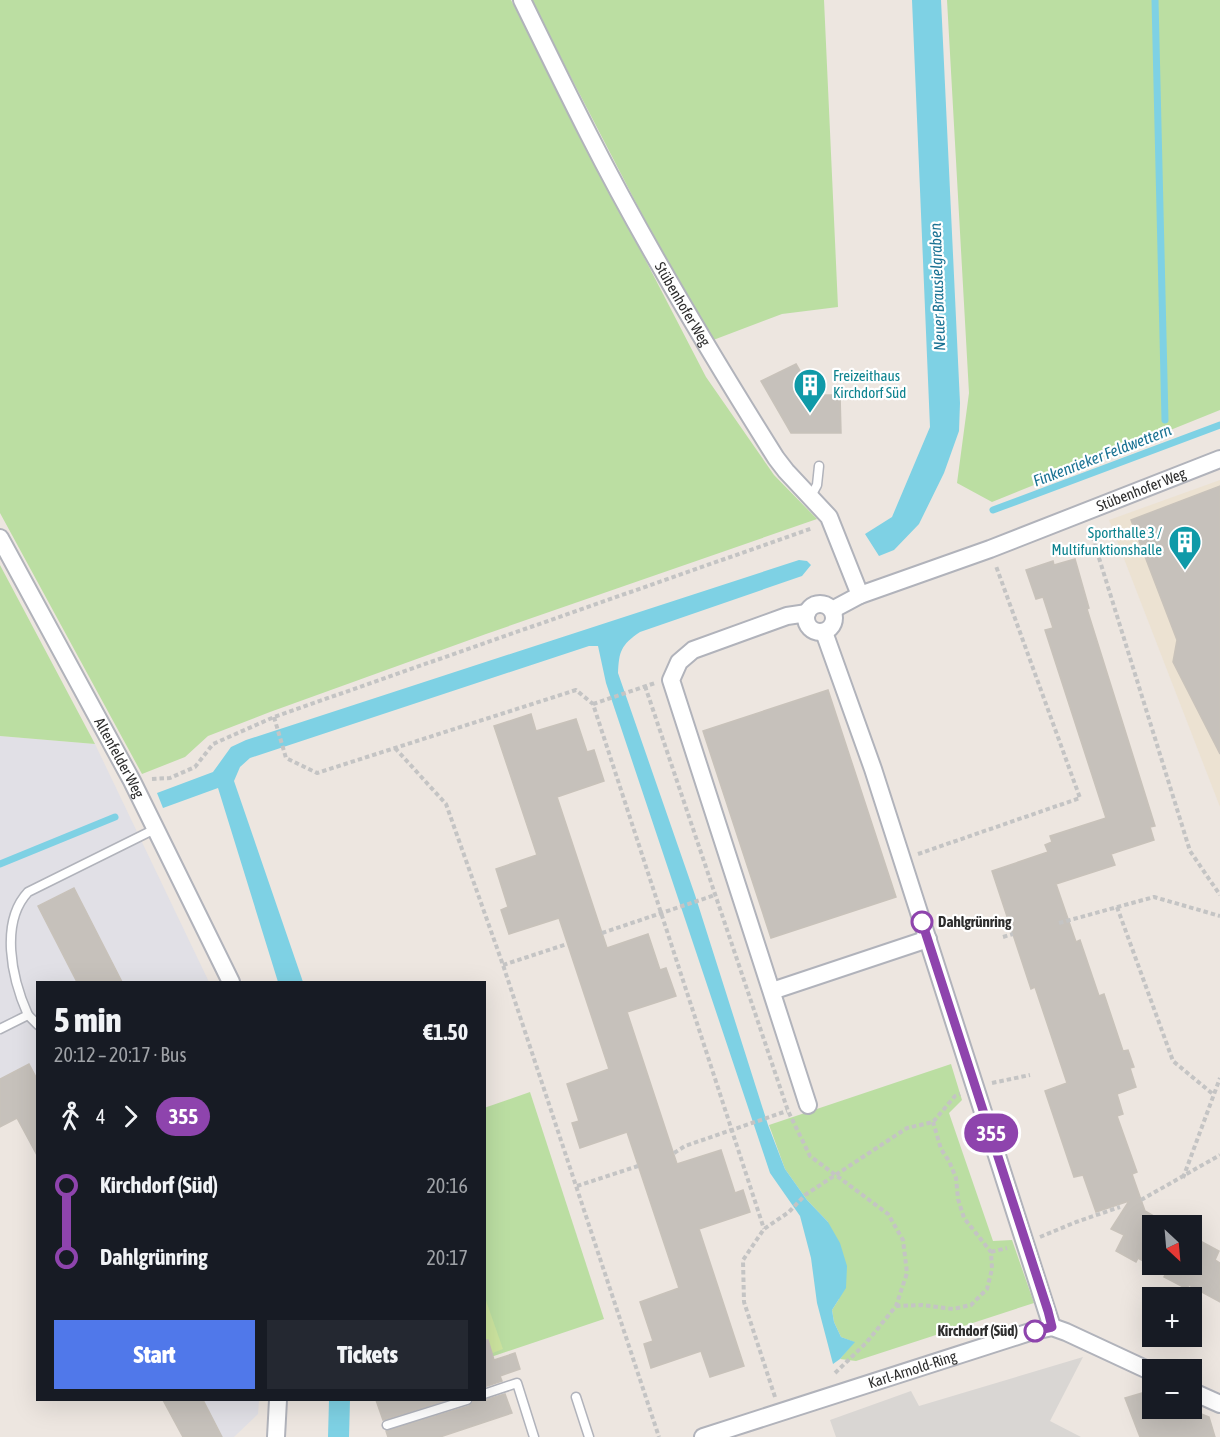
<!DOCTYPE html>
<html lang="en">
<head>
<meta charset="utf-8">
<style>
	:root { --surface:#171b24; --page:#242831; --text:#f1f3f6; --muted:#9ea1a6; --accent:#5078ea }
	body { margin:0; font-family:"Asap Condensed",sans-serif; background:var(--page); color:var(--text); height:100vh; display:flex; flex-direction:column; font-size:22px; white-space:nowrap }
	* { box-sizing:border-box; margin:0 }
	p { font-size:20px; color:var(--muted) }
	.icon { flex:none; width:33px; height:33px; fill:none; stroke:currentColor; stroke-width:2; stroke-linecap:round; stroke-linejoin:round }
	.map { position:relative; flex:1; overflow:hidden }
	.side { position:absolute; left:36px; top:981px; width:450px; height:420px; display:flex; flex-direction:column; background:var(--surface); border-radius:0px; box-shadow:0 6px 24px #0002 }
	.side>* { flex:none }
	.badge { padding:0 12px; border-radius:20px; font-size:21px; line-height:39px }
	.needle { width:39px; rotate:154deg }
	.controls { position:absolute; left:1142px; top:1215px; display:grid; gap:12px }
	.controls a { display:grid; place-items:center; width:60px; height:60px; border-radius:0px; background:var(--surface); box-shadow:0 6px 24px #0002; font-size:30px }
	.map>.badge { position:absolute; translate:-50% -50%; box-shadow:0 0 0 3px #fff }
	.legs { display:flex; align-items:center; gap:9px; height:66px; padding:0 18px; font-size:20px }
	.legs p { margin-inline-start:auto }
	.overview { display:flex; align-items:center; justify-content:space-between; height:102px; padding:0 18px }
	h1 { font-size:33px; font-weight:800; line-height:45px }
	.primary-button { display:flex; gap:12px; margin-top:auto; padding:12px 18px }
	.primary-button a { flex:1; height:69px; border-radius:0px; background:var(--accent); color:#fff; font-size:24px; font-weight:800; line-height:69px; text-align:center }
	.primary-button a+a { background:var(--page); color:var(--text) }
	ul { padding:0 18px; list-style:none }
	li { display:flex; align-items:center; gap:21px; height:72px; font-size:22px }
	li i { display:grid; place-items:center; width:9px; height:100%; margin:0 8px; background:currentColor }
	li i::after { content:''; width:15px; height:15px; margin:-8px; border:4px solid; border-radius:50%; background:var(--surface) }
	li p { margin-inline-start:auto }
	li:first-child i { background:linear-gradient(#0000 50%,currentColor 0) }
	li:last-child i { background:linear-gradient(currentColor 50%,#0000 0) }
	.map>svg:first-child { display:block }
	.industrial { fill:#e1e0e6 }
	.education { fill:#ece2d2 }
	.green { fill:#bbdea2 }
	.pitch { fill:#cce49f }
	.plaza { fill:#d9d6d3 }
	.water { fill:#7ed1e4 }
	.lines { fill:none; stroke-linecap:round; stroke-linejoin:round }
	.stream { stroke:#7ed1e4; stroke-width:7 }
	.building { fill:#c6c1bb; stroke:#c8c2ba; stroke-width:1.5 }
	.service-casing { stroke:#b1b3bb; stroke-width:11 }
	.minor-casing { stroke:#b1b3bb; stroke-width:20 }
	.path { stroke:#c4c4c4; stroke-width:4; stroke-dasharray:4.5 3; stroke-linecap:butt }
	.service { stroke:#fff; stroke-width:8 }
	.minor { stroke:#fff; stroke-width:16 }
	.line-1-casing { stroke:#fff; stroke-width:14 }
	.line-1 { stroke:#8e44ad; stroke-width:9 }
	.stop-1-dot { fill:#fff; stroke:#8e44ad; stroke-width:3 }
	.labels { text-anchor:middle; stroke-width:4.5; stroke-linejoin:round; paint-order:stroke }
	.street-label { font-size:15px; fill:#2d2d2d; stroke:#fff }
	.culture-label { font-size:15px; fill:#0d838f; stroke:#fff; text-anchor:start }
	.stop-label { font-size:15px; font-weight:bold; fill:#2d2d2d; stroke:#fff; text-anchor:start }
	.water-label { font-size:16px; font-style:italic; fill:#1a7293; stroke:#fff }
</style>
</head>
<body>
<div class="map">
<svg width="1220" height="1437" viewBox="0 0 1220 1437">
	<rect width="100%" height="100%" fill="#ede6e0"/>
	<!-- industrial -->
	<g class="industrial">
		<polygon points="0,736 95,744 209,982 38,982 37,1157 17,1118 0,1127"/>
		<polygon points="163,1400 259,1400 258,1414 234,1437 183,1437"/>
	</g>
	<!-- education -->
	<polygon class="education" points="1220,480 1220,807 1109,520"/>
	<!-- green -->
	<g class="green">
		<polygon points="0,0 511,0 706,377 774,475 817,519 486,634 270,712 208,736 185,757 142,774 0,513"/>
		<polygon points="531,0 824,0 838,307 782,314 708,342"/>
		<polygon points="947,0 1220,0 1220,410 992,502 957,483 969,393"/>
		<polygon points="0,565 95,744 0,736"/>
		<polygon points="951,1064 962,1100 949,1113 993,1241 1012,1240 1034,1303 856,1361 840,1359 854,1342 841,1337 834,1322 832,1310 839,1299 828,1222 807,1200 785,1169 769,1125"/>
		<polygon points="530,1092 604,1319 485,1359 484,1108"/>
	</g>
	<!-- pitch -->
	<polygon class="pitch" points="484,1295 503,1349 485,1356 484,1356"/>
	<!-- plaza -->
	<polygon class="plaza" points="1083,1357 1050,1421 1081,1437 836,1437 830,1420 911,1391 919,1406"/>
	<!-- water -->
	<g class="water">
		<polygon points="912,0 941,0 960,403 959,431 944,473 919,524 894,550 879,556 865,534 892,517 930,427"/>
		<path d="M799 560 807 561 811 565 802 576 640 632C621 645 619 651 618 673L695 895 768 1125 785 1169 807 1200 828 1222 840 1243 847 1266 846 1288 832 1310 834 1322 841 1337 855 1342 840 1359 833 1364 817 1303 811 1258 800 1216 770 1173 606 683 598 646H589L250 758 240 767 234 781 303 982H278L218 788 163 808 157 793 213 772 231 747 246 740Z"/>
		<polygon points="329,1400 350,1400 349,1437 328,1437"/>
	</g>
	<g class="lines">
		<!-- stream -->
		<g class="stream">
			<polyline points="1155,0 1165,420"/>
			<polyline points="993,510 1220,425"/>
			<polyline points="0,864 115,817"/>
		</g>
	</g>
	<!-- building -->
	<g class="building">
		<polygon points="796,364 814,395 840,395 841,433 791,433 761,381"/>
		<polygon points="1220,486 1220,754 1173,662 1177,640 1131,520"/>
		<polygon points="1075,559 1089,608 1087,609 1155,826 1150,827 1154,840 1111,854 1115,865 1056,884 1076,942 1080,940 1099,996 1104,994 1123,1051 1128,1050 1134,1067 1130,1068 1136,1087 1117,1094 1123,1114 1117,1116 1137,1172 1132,1174 1145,1211 1171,1226 1152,1226 1152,1266 1138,1258 1136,1262 1116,1251 1124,1235 1111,1229 1129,1201 1096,1212 1083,1175 1074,1177 1045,1091 1067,1083 1035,987 1031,989 992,871 1048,852 1045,845 1052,842 1050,836 1106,818 1045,630 1053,628 1043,597 1036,599 1026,570 1053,561 1054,565"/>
		<polygon points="828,690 896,897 771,938 703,731"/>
		<polygon points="531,714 536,731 576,719 587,752 594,750 604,781 557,797 602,933 607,948 648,934 660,970 666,968 676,996 627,1012 677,1164 721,1150 735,1193 743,1190 750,1212 699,1229 744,1366 710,1377 701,1351 651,1368 644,1344 653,1341 640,1302 679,1288 627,1132 580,1148 572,1123 579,1121 567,1084 609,1069 559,918 509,934 501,910 508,907 496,869 537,855 494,726"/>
		<polygon points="74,888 122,982 77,982 38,906"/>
		<polygon points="29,1064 38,1081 38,1157 17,1118 0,1127 0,1079"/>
		<polygon points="1191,1236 1219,1251 1215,1260 1220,1263 1220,1302 1189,1285 1187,1289 1164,1277 1170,1264 1191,1264"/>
		<polygon points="484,1340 488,1340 494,1360 515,1353 520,1369 500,1376 502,1381 484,1387"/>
		<polygon points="1149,1391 1152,1398 1152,1408 1180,1408 1182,1413 1192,1410 1209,1417 1215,1437 1140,1437 1125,1398"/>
		<polygon points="505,1394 512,1413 440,1437 388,1437 386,1431 469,1406 473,1400 485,1400"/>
		<polygon points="163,1400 203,1400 222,1437 183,1437"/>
		<polygon points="376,1400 447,1400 383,1420"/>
	</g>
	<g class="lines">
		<!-- service casing -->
		<g class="service-casing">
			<g id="service">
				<polyline points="811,496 817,485 819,466"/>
				<polyline points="28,1015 38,1025"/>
				<path d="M0 1029 28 1015C11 977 0 922 28 892L155 829"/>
				<polyline points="484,1394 517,1383 534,1437"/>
				<polyline points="576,1397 589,1437"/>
				<polyline points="387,1425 467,1400"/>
			</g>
		</g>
		<!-- minor casing -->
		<g class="minor-casing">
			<g id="minor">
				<path id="s1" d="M522 0C544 45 566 90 589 135 645 245 710 353 776 458L786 471 829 517 860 595"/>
				<path id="s2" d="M0 538 132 781 231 982"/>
				<circle cx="820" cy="618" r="14"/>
				<path id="s3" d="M832 610 860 595 990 549 1220 459"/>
				<polyline points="807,613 787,616 693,650 679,662 671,680 808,1105"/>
				<polyline points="824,632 873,769 1052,1327"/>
				<polyline points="772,991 928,939"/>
				<polyline points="1191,1391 1220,1404"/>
				<polyline points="276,1437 278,1400"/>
				<path id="s4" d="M703 1437 1030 1332 1052 1327 1066 1332 1152 1372"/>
			</g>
		</g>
		<!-- path -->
		<g class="path">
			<polyline points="1090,529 1190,851 1220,895"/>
			<polyline points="645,686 788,1111 810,1156 888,1214 903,1240 907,1273 896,1306 866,1343 833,1375"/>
			<polyline points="593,704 655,683"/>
			<polyline points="274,717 286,758 317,773 576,690 593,704 764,1229"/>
			<polyline points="395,748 446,804 503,965 659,1437"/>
			<polyline points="152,779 170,778 195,767 213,744 274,717 813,528"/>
			<polyline points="918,854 1080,798 996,566"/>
			<polyline points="1117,907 1173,1061 1214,1095"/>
			<polyline points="1059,923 1154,897 1220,916"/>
			<polyline points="602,933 715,895"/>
			<polyline points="1003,937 1013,934"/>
			<polyline points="503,965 567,944"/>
			<polyline points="992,1083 1030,1075"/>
			<polyline points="674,1153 685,1146 787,1111"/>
			<polyline points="1183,1178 1220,1078"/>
			<polyline points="577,1186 638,1166"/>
			<polyline points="1141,1200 1220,1155"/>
			<polyline points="1040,1237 1076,1222 1120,1207"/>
			<polyline points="991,1252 1007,1248"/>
			<polyline points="896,1306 922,1305 953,1309 971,1305 987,1289 992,1269 991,1252 964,1218 958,1199 956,1178 949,1161 941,1149 933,1122"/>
			<polyline points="775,1397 744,1302 743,1260 764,1229 789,1212 805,1195 907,1128 933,1122 955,1096 960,1094"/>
		</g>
		<!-- service -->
		<use href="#service" class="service"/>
		<!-- minor -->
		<use href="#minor" class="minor"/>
	</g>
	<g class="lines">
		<!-- line-1 casing -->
		<g class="line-1-casing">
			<polyline id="line-1" points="922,922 1048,1311 1052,1327 1035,1331"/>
		</g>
		<!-- line-1 -->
		<use href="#line-1" class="line-1"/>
	</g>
	<!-- icons -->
	<defs>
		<g id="building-pin" transform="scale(1.725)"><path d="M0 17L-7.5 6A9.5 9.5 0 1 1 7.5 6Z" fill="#0f9aa8" stroke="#fff"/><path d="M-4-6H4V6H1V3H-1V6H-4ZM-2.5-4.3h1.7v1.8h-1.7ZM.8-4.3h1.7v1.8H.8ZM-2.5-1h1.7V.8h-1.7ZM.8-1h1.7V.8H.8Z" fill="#fff"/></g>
	</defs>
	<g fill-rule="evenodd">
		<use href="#building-pin" x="810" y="385"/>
		<use href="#building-pin" x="1185" y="542"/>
	</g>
	<!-- markers -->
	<g class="stop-1-dot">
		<circle cx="922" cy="922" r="10"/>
		<circle cx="1035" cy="1331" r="10"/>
	</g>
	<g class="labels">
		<!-- street labels -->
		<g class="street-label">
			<text dy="5" stroke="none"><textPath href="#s1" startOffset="344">Stübenhofer Weg</textPath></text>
			<text dy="5" stroke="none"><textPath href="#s3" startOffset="332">Stübenhofer Weg</textPath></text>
			<text dy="5" stroke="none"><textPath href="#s2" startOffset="250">Altenfelder Weg</textPath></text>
			<text dy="5" stroke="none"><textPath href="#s4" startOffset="220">Karl-Arnold-Ring</textPath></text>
		</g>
		<!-- culture labels -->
		<g class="culture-label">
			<text x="833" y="381">Freizeithaus<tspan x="833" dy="17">Kirchdorf Süd</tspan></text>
			<text x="1162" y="538" text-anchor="end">Sporthalle 3 /<tspan x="1162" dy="17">Multifunktionshalle</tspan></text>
		</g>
		<!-- stop labels -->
		<g class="stop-label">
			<text x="938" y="927">Dahlgrünring</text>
			<text x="1018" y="1336" text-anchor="end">Kirchdorf (Süd)</text>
		</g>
		<!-- water labels -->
		<g class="water-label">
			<text transform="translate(937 287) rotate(-92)" y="6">Neuer Brausielgraben</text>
			<text transform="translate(1102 455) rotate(-21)" y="6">Finkenrieker Feldwettern</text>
		</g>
	</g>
</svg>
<div class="controls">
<a><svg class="needle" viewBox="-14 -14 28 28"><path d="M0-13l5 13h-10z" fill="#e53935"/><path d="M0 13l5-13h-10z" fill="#9ea1a6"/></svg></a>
<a>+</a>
<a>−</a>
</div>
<b class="badge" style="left:991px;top:1133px;background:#8e44ad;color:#fff">355</b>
<section class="side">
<div class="overview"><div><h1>5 min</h1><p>20:12 – 20:17 · Bus</p></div><b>€1.50</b></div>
<div class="legs"><svg class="icon" aria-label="walk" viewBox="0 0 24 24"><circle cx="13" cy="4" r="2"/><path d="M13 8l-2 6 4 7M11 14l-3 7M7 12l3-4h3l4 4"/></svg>4<svg class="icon" aria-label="forward" viewBox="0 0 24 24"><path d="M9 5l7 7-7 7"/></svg><b class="badge" style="background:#8e44ad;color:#fff">355</b></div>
<ul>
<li><i style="color:#8e44ad"></i><b>Kirchdorf (Süd)</b><p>20:16</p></li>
<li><i style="color:#8e44ad"></i><b>Dahlgrünring</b><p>20:17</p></li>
</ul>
<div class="primary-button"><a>Start</a><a>Tickets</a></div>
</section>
</div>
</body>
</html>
